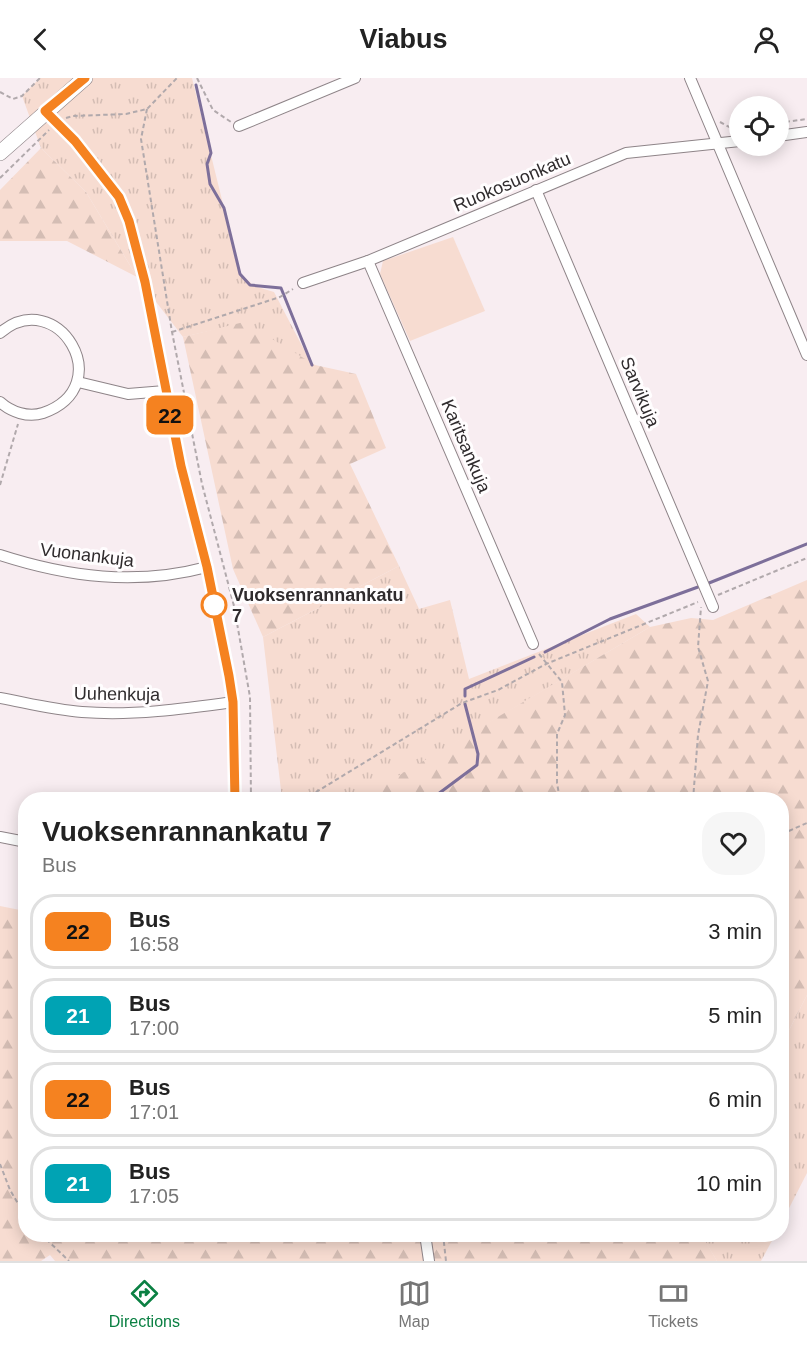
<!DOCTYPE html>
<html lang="en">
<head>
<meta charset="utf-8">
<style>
	:root { --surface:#fff; --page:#f6f6f6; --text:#222; --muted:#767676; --line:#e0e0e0; --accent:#0b8043 }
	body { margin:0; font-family:Helvetica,sans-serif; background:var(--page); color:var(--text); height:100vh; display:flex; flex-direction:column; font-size:22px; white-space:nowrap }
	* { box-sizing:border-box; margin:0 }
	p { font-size:20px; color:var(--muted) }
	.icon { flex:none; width:33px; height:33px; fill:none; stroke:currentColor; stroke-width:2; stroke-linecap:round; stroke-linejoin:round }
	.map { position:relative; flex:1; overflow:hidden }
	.side { position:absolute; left:18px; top:714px; width:771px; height:450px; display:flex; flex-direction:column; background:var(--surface); border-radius:24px; box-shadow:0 3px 15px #0003 }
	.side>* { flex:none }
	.badge { padding:0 12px; border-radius:9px; font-size:21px; line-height:39px }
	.tools { position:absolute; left:729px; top:18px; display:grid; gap:12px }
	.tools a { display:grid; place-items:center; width:60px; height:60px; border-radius:50%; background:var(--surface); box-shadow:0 3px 15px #0003; font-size:30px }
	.map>.badge { position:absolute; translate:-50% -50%; box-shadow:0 0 0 3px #fff }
	.round { display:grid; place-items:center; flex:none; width:63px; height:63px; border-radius:24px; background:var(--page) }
	.head { display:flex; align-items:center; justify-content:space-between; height:102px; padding:0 24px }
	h1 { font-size:28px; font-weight:600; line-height:45px }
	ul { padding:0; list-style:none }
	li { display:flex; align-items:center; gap:18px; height:75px; margin:0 12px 9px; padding:0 12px; border:3px solid var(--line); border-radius:24px }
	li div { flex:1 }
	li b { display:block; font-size:22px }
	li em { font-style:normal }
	li .badge { min-width:66px; font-weight:700; text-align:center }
	header { display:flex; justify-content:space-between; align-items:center; height:78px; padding:0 24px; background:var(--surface); font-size:27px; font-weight:600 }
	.tab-bar { display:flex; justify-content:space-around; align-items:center; height:84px; border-top:2px solid var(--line); background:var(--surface); font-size:16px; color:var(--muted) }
	.tab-bar a { display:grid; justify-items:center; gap:3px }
	.tab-bar .selected { color:var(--accent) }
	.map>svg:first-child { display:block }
	.grass { fill:url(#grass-tufts) }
	.forest { fill:url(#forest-firs) }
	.pitch { fill:#f7dcd1 }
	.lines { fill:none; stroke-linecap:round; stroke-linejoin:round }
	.stream { stroke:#7d6f9a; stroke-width:3 }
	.street-casing { stroke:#8e8488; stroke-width:12 }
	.secondary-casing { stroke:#8e8488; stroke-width:16 }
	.path { stroke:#b1a9ac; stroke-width:2; stroke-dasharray:4.5 3; stroke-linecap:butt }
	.street { stroke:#fff; stroke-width:10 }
	.secondary { stroke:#fff; stroke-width:15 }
	.line-casing { stroke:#fff; stroke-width:14 }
	.line { stroke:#f58220; stroke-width:9 }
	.stop-dot { fill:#fff; stroke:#f58220; stroke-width:3 }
	.labels { text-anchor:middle; stroke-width:6; stroke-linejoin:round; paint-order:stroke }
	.street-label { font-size:18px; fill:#2f2b2d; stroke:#fffdfe }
	.stop-label { font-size:18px; font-weight:bold; fill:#2f2b2d; stroke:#fffdfe; text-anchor:start }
</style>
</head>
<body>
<header><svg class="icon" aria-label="back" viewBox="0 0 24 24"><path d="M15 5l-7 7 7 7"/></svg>Viabus<svg class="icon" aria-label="person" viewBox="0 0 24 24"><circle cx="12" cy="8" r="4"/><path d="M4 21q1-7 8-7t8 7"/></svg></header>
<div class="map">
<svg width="807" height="1183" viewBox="0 0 807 1183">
	<defs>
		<pattern id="grass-tufts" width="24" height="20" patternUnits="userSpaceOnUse" patternTransform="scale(1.5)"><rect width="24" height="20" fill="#f7dcd1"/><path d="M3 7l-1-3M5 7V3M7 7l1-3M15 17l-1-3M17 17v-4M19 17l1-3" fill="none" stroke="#d4bdb4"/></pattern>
		<pattern id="forest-firs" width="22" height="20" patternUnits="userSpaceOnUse" patternTransform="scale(1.5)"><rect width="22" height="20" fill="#f7dcd1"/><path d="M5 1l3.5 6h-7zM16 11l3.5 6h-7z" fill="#d4bdb4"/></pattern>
	</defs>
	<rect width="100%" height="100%" fill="#f8edf1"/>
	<!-- grass -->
	<g class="grass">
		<polygon points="40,0 192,0 240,195 254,208 274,214 312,287 244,245 183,259 137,199 86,114 41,70 22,18"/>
		<polygon points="399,488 419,531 450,522 469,601 636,536 650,549 359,722 282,721 263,559"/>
		<polygon points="807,917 807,1095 782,1144 782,966"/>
		<polygon points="701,1157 775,1157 761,1183 717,1183"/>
	</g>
	<!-- forest -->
	<g class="forest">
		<polygon points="41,70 86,114 137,199 67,163 0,163 0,112"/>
		<polygon points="244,244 315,287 356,296 386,370 350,386 399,488 263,559 233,491 183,259"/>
		<polygon points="807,502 807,917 782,966 782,722 359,721 650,549 691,540 713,542"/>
		<polygon points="0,828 25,833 26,1156 701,1156 717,1183 55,1183 50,1177 41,1183 0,1183"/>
	</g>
	<!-- pitch -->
	<polygon class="pitch" points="453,159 485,233 410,263 380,196 383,183"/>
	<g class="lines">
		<!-- stream -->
		<g class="stream">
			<polyline points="196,7 211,75 207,86 210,106 224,130 240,196 250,207 281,210 312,287"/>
			<polyline points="709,505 807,466"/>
			<polyline points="545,574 610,541 698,509"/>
			<polyline points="465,618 465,611 534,579"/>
			<polyline points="430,722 477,687 478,676 465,626"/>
		</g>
		<!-- street casing -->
		<g class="street-casing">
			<g id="street">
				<polyline points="690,0 807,277"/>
				<polyline points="45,33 75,63 119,119 129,143 145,204 181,388 207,489 229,598 233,624 235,722"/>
				<polyline points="239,48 355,0"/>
				<polyline points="778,58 807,54"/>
				<polyline points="536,112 713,529"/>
				<polyline points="368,183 533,566"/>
				<polyline points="303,205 368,183 626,75 740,63"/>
				<path d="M0 255C57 206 120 308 43 335 28 340 11 334 0 324"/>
				<polyline points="78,304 128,316 165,313"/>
				<path d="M0 477C68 499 136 508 207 489"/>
				<path d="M0 620C27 625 54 632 82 634 132 638 183 631 233 624"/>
				<polyline points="0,759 26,764"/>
				<polyline points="425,1156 429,1183"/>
			</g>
		</g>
		<!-- secondary casing -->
		<g class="secondary-casing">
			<polyline id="secondary" points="0,75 85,0"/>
		</g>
		<!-- path -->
		<g class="path">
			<polyline points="197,0 213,32 231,44"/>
			<polyline points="0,14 13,21 22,18 40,0"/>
			<polyline points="147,31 141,61 172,254 202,406 234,528 250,619 251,722"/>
			<polyline points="66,40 73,38 126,36 147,31 177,0"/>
			<polyline points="720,44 731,50 740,50"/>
			<polyline points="778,45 807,41"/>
			<polyline points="0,100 49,52"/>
			<polyline points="172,254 280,219 293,211"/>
			<polyline points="0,407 18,346"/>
			<polyline points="718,517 807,480"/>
			<polyline points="539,576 562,604 565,637 557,656 557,705 560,722"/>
			<polyline points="303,722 462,625 498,612 546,586 698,524"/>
			<polyline points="693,722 698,657 708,603 698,569 701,529"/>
			<polyline points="782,756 807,745"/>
			<polyline points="0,1086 10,1112 26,1139"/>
			<polyline points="41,1156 69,1183"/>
			<polyline points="443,1156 446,1183"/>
		</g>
		<!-- street -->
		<use href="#street" class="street"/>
		<!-- secondary -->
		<use href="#secondary" class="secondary"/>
	</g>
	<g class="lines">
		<!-- line casing -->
		<g class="line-casing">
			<polyline id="line" points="85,0 45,33 75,63 119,119 129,143 145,204 181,388 207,489 229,598 233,624 235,722"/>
		</g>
		<!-- line -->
		<use href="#line" class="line"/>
	</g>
	<!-- markers -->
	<circle class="stop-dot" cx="214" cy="527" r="12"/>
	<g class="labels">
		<!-- street labels -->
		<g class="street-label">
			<text transform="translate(512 104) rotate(-23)" y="6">Ruokosuonkatu</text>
			<text transform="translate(640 314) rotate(67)" y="6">Sarvikuja</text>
			<text transform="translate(466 368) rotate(67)" y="6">Karitsankuja</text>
			<text transform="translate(87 477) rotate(7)" y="6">Vuonankuja</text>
			<text transform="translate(117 616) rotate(1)" y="6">Uuhenkuja</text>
		</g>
		<!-- stop labels -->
		<g class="stop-label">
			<text x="232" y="523">Vuoksenrannankatu<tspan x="232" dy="21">7</tspan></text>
		</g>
	</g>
</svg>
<div class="tools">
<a><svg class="icon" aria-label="locate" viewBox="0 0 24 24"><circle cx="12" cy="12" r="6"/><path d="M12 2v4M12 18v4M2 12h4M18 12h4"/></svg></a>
</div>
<b class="badge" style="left:170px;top:337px;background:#f58220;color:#111">22</b>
<section class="side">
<div class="head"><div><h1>Vuoksenrannankatu 7</h1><p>Bus</p></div><a class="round"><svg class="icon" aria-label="heart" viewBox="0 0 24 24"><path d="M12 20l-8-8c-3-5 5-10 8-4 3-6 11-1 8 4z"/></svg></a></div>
<ul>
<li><span class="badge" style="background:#f58220;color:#111">22</span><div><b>Bus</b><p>16:58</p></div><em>3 min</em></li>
<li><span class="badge" style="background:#00a3b4;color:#fff">21</span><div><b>Bus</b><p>17:00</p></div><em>5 min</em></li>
<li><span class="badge" style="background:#f58220;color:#111">22</span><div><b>Bus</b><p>17:01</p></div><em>6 min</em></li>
<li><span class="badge" style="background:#00a3b4;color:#fff">21</span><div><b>Bus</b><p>17:05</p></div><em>10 min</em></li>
</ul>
</section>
</div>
<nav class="tab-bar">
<a class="selected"><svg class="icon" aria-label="directions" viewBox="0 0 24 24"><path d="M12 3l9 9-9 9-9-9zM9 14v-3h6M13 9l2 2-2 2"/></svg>Directions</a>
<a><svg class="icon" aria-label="map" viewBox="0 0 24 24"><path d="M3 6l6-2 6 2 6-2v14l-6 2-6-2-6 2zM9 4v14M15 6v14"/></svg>Map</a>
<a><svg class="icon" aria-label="tickets" viewBox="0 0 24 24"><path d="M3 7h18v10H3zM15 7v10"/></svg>Tickets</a>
</nav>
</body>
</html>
